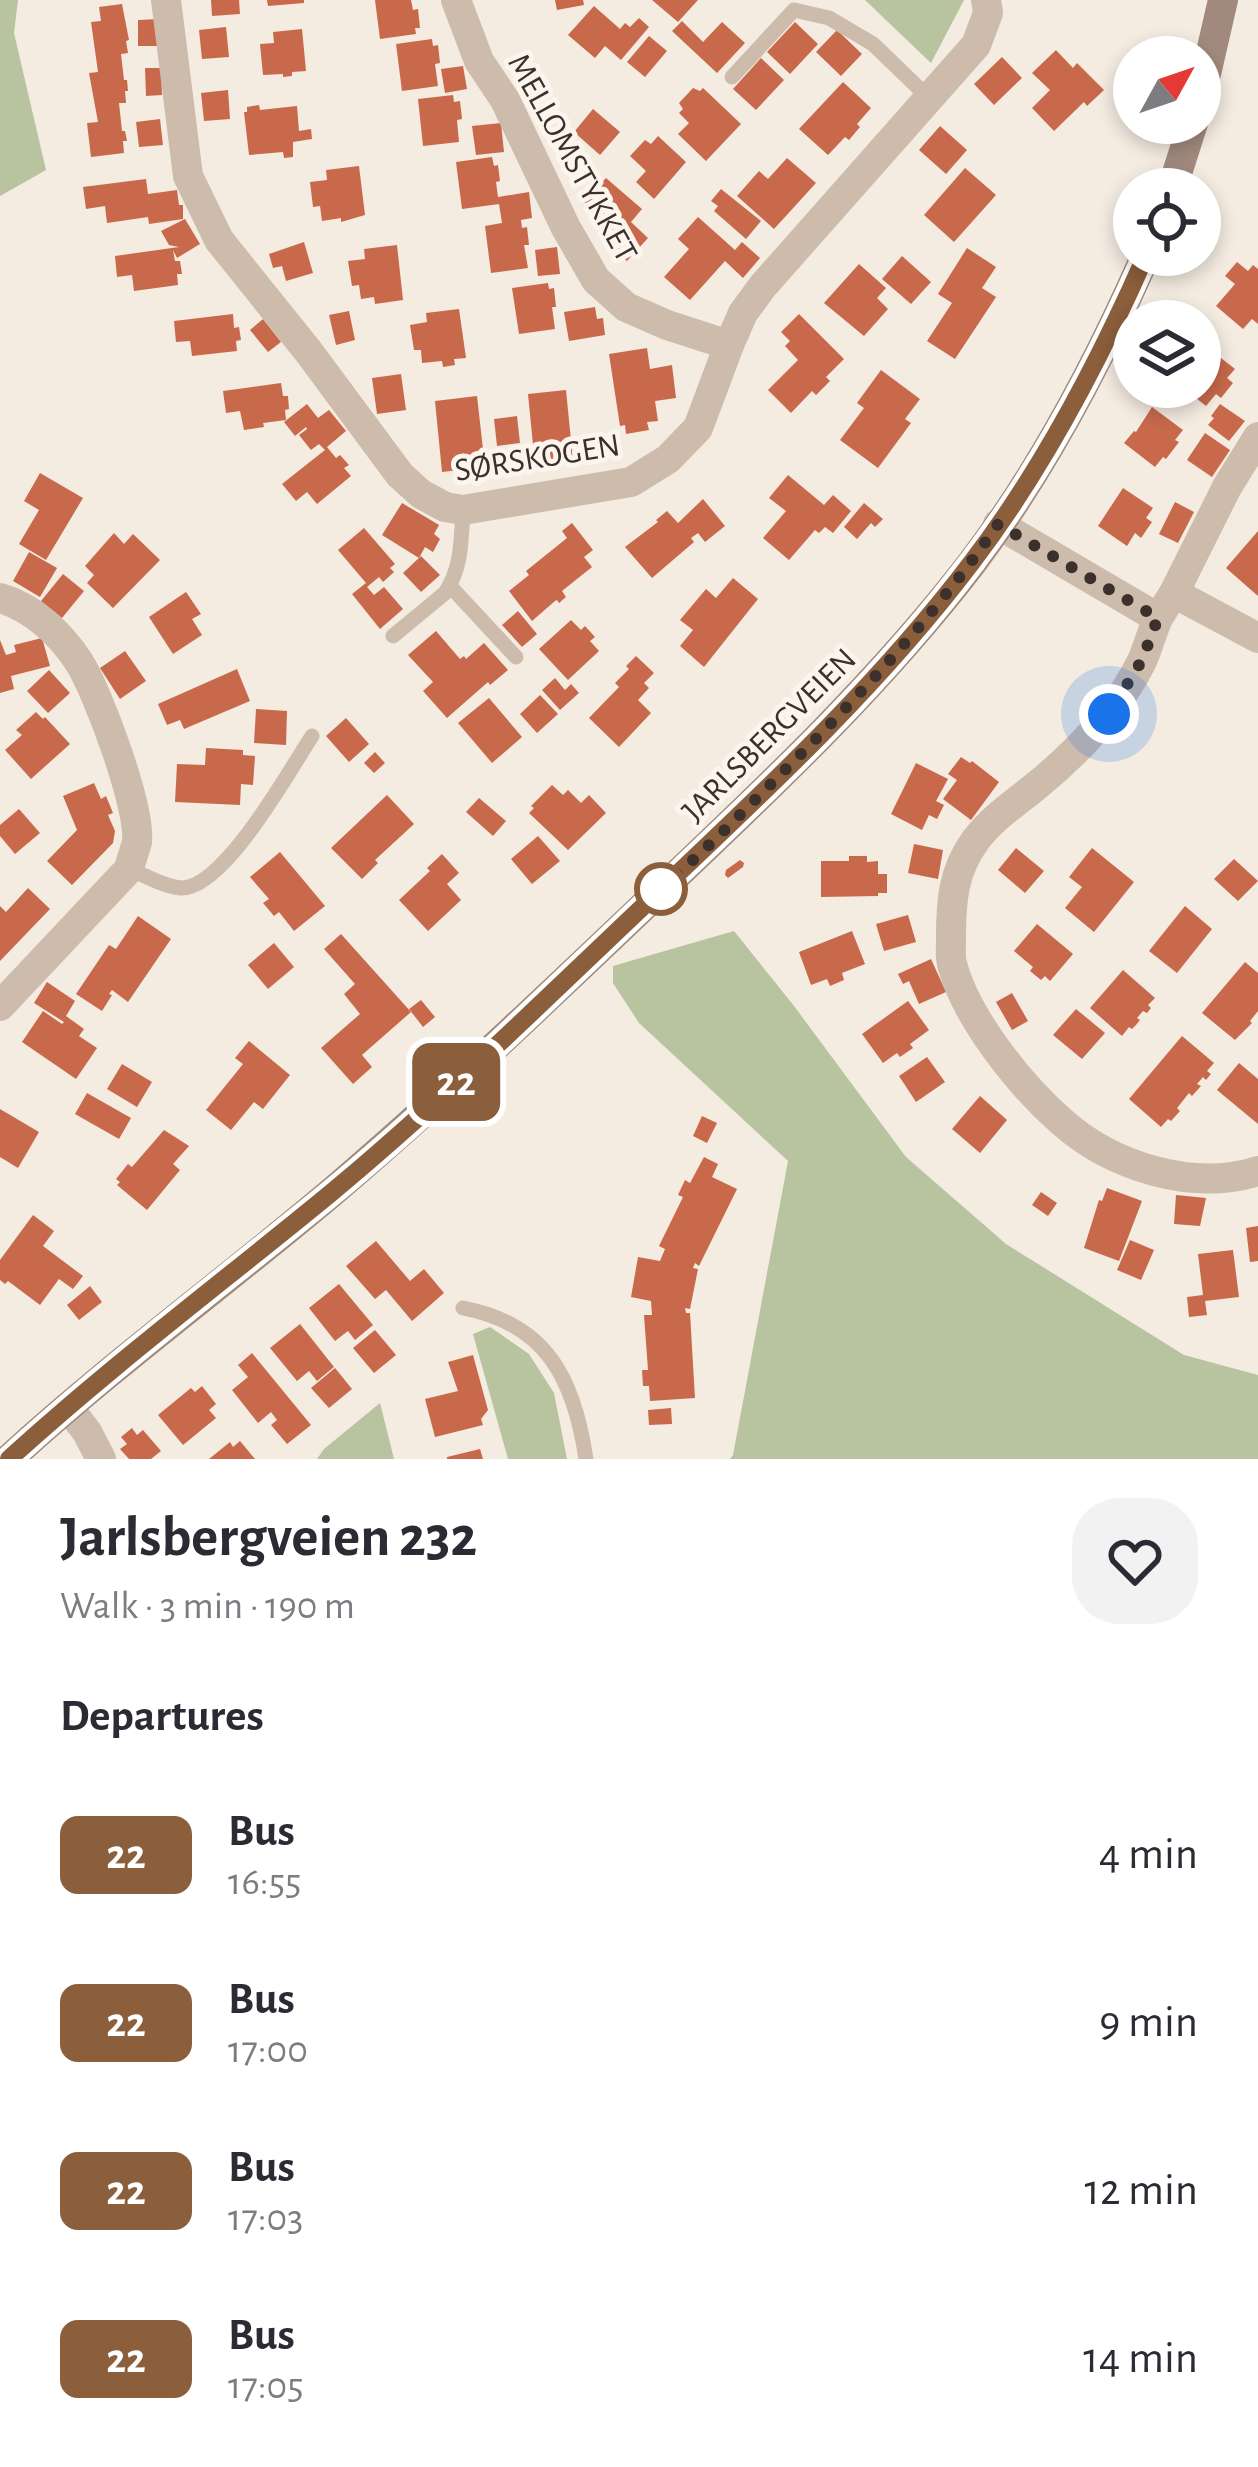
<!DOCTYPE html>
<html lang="en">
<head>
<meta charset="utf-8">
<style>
	:root { --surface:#fff; --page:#f2f2f3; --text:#2b2b33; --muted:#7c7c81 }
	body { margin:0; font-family:"Alegreya Sans",sans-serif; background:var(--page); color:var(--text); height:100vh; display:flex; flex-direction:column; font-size:45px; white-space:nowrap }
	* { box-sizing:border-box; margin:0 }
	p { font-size:39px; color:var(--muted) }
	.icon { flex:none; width:66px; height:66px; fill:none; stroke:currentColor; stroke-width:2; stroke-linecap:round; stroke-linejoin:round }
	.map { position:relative; height:1459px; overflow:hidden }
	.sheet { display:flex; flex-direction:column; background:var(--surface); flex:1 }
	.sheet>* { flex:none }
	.badge { padding:0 24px; border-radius:18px; font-size:42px; line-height:78px }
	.needle { width:78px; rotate:50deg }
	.buttons { position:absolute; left:1113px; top:36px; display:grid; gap:24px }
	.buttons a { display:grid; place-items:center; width:108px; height:108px; border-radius:50%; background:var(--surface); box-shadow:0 6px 18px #0003; font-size:60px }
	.you { position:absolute; width:60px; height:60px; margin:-30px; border:9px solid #fff; border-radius:50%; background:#1a73e8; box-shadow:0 0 0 18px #1a73e833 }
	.map>.badge { position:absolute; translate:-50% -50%; box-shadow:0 0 0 6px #fff }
	h2 { padding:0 60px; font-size:45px; line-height:108px }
	.round { display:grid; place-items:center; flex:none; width:126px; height:126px; border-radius:48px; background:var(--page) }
	.head { display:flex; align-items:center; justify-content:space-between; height:204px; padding:0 60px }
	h1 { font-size:57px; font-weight:600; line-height:90px }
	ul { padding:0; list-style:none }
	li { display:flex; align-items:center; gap:36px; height:168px; padding:0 60px }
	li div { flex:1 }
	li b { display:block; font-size:45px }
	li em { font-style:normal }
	li .badge { min-width:132px; font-weight:700; text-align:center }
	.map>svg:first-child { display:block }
	.green { fill:#b8c4a0 }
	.building { fill:#c8694b }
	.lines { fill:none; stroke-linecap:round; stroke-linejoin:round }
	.lane { stroke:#cdbbac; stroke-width:15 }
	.street { stroke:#cdbbac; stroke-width:30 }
	.secondary { stroke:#a18a7d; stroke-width:30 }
	.line-casing { stroke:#fff; stroke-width:27 }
	.line { stroke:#8b5e3c; stroke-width:18 }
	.walk { stroke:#3b302b; stroke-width:12; stroke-dasharray:0 21.6 }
	.stop-dot { fill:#fff; stroke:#8b5e3c; stroke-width:6 }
	.labels { text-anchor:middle; stroke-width:10; stroke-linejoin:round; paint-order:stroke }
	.street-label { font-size:33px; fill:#3b302b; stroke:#fbf5ee }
</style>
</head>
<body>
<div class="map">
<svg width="1258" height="1459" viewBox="0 0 1258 1459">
	<rect width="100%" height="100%" fill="#f4ebe1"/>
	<!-- green -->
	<g class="green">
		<polygon points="0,0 18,0 14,33 46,170 0,196"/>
		<polygon points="865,0 964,0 931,63"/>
		<polygon points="734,931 794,1006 906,1157 1006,1244 1184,1355 1258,1375 1258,1459 730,1459 733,1455 788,1161 639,1023 613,983 613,966"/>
		<polygon points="490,1327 529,1354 554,1393 567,1459 508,1459 473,1334"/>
		<polygon points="380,1403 394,1459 317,1459 324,1449"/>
	</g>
	<!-- building -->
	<g class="building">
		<polygon points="211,0 239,0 240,14 212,16"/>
		<polygon points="267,0 304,0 304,3 268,6"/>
		<polygon points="375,0 411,0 413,10 418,9 420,28 415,28 416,34 380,39"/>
		<polygon points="555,0 583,0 584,5 557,10"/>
		<polygon points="652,0 698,0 678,22"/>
		<polygon points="122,4 129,40 126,41 128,53 121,54 124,80 127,80 128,91 125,91 126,103 119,103 122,131 125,131 127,141 123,141 124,153 91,157 87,123 98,122 89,73 98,72 91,22 101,21 99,7"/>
		<polygon points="594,6 620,29 625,23 630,27 639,18 649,27 621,60 605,46 595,58 568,35"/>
		<polygon points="160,19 160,46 138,46 138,20"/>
		<polygon points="682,21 703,42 722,22 745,43 717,73 672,31"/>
		<polygon points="795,22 818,44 790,74 767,52"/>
		<polygon points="226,27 229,57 202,59 199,30"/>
		<polygon points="302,29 306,71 292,72 292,76 283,77 283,74 263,75 260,44 274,43 273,32"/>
		<polygon points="837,30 862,54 841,76 816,52"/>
		<polygon points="649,36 667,51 645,77 627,62"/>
		<polygon points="432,39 433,46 438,45 440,63 435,64 438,86 402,91 396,44"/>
		<polygon points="1056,50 1073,68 1077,63 1104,90 1087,106 1084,102 1054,131 1032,108 1050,90 1032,73"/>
		<polygon points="1002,57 1022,78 994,105 974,84"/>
		<polygon points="761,58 784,80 756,110 733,89"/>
		<polygon points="463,66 467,89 445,93 441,69"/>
		<polygon points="145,68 161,68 162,95 146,96"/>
		<polygon points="843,82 871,108 857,124 860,127 849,140 845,137 828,155 799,129"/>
		<polygon points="693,88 700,91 703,88 741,124 706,161 678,134 689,123 679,113 683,109 679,103"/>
		<polygon points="228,90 230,119 204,121 201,93"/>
		<polygon points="453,95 454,102 460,101 462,119 457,120 459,142 423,146 418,99"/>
		<polygon points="259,105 260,110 297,106 299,131 311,129 312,139 293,142 293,157 284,158 283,152 249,155 244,112 247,112 247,107"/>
		<polygon points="593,109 620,132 600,155 574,132"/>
		<polygon points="160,119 163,145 139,147 136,122"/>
		<polygon points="501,123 504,152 476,155 472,126"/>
		<polygon points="940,126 967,150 946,174 919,150"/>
		<polygon points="658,136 686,162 654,199 636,182 646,171 630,156 645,140 651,144"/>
		<polygon points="492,157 494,166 498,165 500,181 496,182 498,197 529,192 532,218 521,220 522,228 527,227 529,245 524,245 528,268 491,273 485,226 502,223 499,204 462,209 456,162"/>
		<polygon points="787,158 816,183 774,229 737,196 759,171 768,179"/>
		<polygon points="359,166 365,215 341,222 341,218 322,221 320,206 313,207 310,182 327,180 326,170"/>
		<polygon points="965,168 996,195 954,242 924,215"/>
		<polygon points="606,178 642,209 631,222 648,238 627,261 608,244 613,238 598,225 603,220 584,202"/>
		<polygon points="146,179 148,194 177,190 179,205 183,205 183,219 149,224 148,217 107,223 105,206 86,209 83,187"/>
		<polygon points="721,189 761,221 746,239 714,211 718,206 711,201"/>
		<polygon points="698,217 735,250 742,242 760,258 743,278 725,261 690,300 664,277 689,249 678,239"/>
		<polygon points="185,219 200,244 177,258 173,250 175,261 180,261 182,274 177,274 178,285 134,291 132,275 117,277 115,256 179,247 169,245 161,231"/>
		<polygon points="304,242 313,273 286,281 282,266 273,268 269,254"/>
		<polygon points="397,245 403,300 375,304 374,297 361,299 359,285 352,286 348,261 365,259 364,249"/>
		<polygon points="557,247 560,274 538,276 535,250"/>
		<polygon points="967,248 996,267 982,288 996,297 955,359 927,341 952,303 938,294"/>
		<polygon points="902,256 931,282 911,304 882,279"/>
		<polygon points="1237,262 1248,271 1253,265 1258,269 1258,324 1252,319 1243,329 1216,306 1235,284 1225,276"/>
		<polygon points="859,264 886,288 877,298 888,309 864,336 824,303"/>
		<polygon points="548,283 549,289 554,288 556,307 552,307 555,329 519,334 512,288"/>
		<polygon points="595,307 597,319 603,318 605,335 569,341 564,312"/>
		<polygon points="459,309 466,358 454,359 455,365 443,367 442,361 422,363 421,350 414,350 410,325 427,322 426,313"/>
		<polygon points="349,311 355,340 336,345 329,315"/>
		<polygon points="233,314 234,328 239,327 241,340 236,341 237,351 192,356 190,341 176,342 174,321"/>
		<polygon points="799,314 844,359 826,377 830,381 816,395 812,391 791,413 768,390 798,360 785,346 790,341 781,332"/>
		<polygon points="263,319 281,342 268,352 250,330"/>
		<polygon points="1207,347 1235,369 1227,378 1233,383 1221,398 1216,394 1206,406 1182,387 1200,387 1200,356"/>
		<polygon points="647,348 650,369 672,365 676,398 655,401 658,421 647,422 649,430 626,434 625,425 620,426 609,354"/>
		<polygon points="881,370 920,399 905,419 911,423 878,468 840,440 864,408 857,403"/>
		<polygon points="401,374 406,410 377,414 372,378"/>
		<polygon points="281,383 283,396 288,396 289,409 285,410 286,420 263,423 264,427 244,430 240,411 226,413 223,391"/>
		<polygon points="566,390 573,461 535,465 528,394"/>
		<polygon points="477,396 485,467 442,472 435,401"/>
		<polygon points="307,404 318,418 329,410 346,431 327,447 336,458 340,455 349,465 344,468 351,476 317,504 307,492 296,501 282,484 325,450 319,444 311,450 299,435 307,429 306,427 295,436 284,422"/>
		<polygon points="1220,404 1245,421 1229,441 1208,425 1214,418 1211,416"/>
		<polygon points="1152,407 1183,430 1175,440 1179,442 1166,459 1163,457 1155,467 1124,443 1134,431 1136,432"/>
		<polygon points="517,416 520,443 497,446 494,419"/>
		<polygon points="1205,433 1230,450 1212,477 1187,460"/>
		<polygon points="40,473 83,498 46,560 19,544 39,510 24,501"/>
		<polygon points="788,475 824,505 833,495 851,511 833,533 825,527 819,533 815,530 789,560 763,538 786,511 769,498"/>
		<polygon points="1123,488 1153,508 1146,518 1152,522 1141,538 1135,533 1127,546 1098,526"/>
		<polygon points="703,499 725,526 705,542 698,533 691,538 694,542 652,578 625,547 658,522 656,520 667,511 678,523"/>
		<polygon points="1175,502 1194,512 1178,543 1159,534"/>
		<polygon points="402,503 439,525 434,534 440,539 433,552 425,547 419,558 382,535"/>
		<polygon points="864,503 883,519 875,527 871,523 857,539 844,527"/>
		<polygon points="572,523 593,550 584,557 592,567 562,591 566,597 559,603 557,600 555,601 532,621 509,591 529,575 526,571 567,538 562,531"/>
		<polygon points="364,528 395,564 390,568 394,572 383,582 379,577 367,587 374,595 384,587 403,609 380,629 352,594 366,583 338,550"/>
		<polygon points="1258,531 1258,596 1226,568"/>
		<polygon points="114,533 124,544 133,534 160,560 113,608 87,583 94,575 85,566"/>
		<polygon points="29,552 57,568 40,597 13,581"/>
		<polygon points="421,556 440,575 421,592 403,573"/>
		<polygon points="63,574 84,591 62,618 41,601"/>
		<polygon points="733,578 758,599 704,667 680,646 693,630 680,620 706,589 716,598"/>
		<polygon points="186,592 201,614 192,619 202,635 173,654 149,617"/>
		<polygon points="518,611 537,634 522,647 502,625"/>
		<polygon points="571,620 581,630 585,626 595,637 590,641 599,651 568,680 539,649"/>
		<polygon points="436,631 460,659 464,656 466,659 484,643 508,670 490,685 488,682 447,718 423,691 433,682 408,655"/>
		<polygon points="42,638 50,666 11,676 14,689 0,693 0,640 6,655 16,652 14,645"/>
		<polygon points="125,651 146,681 120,699 100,668"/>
		<polygon points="636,656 654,673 644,683 649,688 638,700 651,713 619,747 589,718 619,687 615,683 629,669 626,666"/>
		<polygon points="237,669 250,701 184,729 180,720 167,725 158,704"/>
		<polygon points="49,670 70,693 48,713 27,691"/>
		<polygon points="555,678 565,690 571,684 579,693 560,710 542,690"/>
		<polygon points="540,695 558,714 537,733 520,714"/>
		<polygon points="489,698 522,737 492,763 458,723"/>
		<polygon points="256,709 287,711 286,745 254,743"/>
		<polygon points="36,712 43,719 45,717 70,744 31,779 5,750 22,735 16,730"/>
		<polygon points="346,718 369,744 349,762 326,736"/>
		<polygon points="206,748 243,750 243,755 255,756 253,785 241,784 240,805 175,802 177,764 205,765"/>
		<polygon points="375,752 385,763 374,773 364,763"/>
		<polygon points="961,757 970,763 972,761 999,782 971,820 943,799 957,780 948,774"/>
		<polygon points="916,763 948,779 936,801 944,805 937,819 929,815 922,830 891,814"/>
		<polygon points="94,783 101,799 106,796 113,813 108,815 115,831 113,843 72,885 47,861 77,830 63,796"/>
		<polygon points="552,785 563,795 568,790 581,803 589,795 606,813 568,850 529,813 534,808 531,806"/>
		<polygon points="387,795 414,824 375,860 378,863 362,879 331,848"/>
		<polygon points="479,798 506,821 493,836 466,812"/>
		<polygon points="19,809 40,833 15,854 0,836 0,825"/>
		<polygon points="538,836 560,861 532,884 511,859"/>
		<polygon points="914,844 943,850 938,879 908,873"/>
		<polygon points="1016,848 1044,871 1025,893 998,870"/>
		<polygon points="1092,848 1134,882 1094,932 1065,908 1082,887 1069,877"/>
		<polygon points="280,852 325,906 294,931 279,912 274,916 263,903 269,899 250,877"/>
		<polygon points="442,854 459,873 447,884 461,900 428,931 399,900 430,871 427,868"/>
		<polygon points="849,856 867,856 867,862 878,861 878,874 887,874 887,893 878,893 878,896 821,897 821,861 849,861"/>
		<polygon points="1234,859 1258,881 1238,901 1214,879"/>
		<polygon points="740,860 744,863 743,867 728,878 725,875 726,870"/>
		<polygon points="28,888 50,909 0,961 0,906 6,912"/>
		<polygon points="1185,906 1212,929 1177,973 1149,951"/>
		<polygon points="908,915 916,942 884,951 876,924"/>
		<polygon points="138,916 171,939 128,1002 112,990 109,994 112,995 102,1011 76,994 109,945 116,949"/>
		<polygon points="1037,924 1073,954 1050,981 1045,976 1041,980 1030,971 1033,967 1014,951"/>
		<polygon points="852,931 865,964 842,973 844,980 830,986 827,979 811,985 799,952"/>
		<polygon points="341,934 411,1012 362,1055 372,1067 353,1084 321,1048 360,1014 344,994 355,984 324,949"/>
		<polygon points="274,943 294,967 268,989 248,965"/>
		<polygon points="931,959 946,992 919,1004 909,981 903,984 898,974"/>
		<polygon points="1245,962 1258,973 1258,1011 1250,1021 1252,1023 1235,1040 1202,1013"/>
		<polygon points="1123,970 1155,998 1148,1005 1151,1008 1147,1013 1143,1011 1137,1018 1140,1020 1136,1025 1132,1029 1129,1027 1122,1036 1090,1008"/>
		<polygon points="47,982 75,1001 66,1016 84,1029 79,1036 97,1048 76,1079 22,1042 43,1011 62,1024 64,1022 34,1003"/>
		<polygon points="1012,993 1028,1021 1012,1030 996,1002"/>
		<polygon points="421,1000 435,1017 423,1027 409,1009"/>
		<polygon points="908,1001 929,1030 910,1044 913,1048 900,1057 897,1053 883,1063 862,1034"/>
		<polygon points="1076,1009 1105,1033 1082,1059 1053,1035"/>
		<polygon points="1182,1036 1214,1063 1207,1071 1211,1074 1206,1080 1203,1077 1197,1084 1201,1086 1192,1096 1189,1093 1177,1108 1180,1111 1171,1121 1168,1119 1161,1127 1129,1099"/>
		<polygon points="249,1041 290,1075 263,1109 254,1102 231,1130 206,1110 243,1064 235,1058"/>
		<polygon points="927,1057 945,1082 916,1102 899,1076"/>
		<polygon points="1239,1063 1258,1079 1258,1124 1217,1090"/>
		<polygon points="122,1064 152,1082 137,1107 107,1089"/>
		<polygon points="87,1093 131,1118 119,1139 75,1114"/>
		<polygon points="980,1096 1007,1120 980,1153 952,1129"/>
		<polygon points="0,1109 39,1132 18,1168 0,1157"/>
		<polygon points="702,1116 717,1123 707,1143 693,1136"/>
		<polygon points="164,1130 189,1146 173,1164 180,1170 147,1210 117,1185 120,1182 116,1179 128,1164 132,1167"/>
		<polygon points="704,1157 718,1164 712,1177 737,1189 699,1266 695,1263 693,1268 698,1269 690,1309 685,1308 686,1313 690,1313 695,1398 650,1401 649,1386 643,1386 642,1370 648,1370 644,1315 652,1315 651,1301 631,1297 638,1257 660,1261 665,1249 659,1246 683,1197 678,1195 685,1180 690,1183"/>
		<polygon points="1107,1188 1142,1201 1119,1261 1084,1248 1099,1200 1102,1201"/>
		<polygon points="1041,1192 1057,1203 1048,1216 1032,1205"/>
		<polygon points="1176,1195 1206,1198 1200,1226 1174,1224"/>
		<polygon points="33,1215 54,1231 43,1246 83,1276 73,1289 59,1279 40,1305 8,1281 5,1284 0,1280 0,1260"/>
		<polygon points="1258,1226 1258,1261 1250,1262 1246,1228"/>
		<polygon points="1130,1240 1154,1250 1141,1280 1117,1270"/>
		<polygon points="376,1241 410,1281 424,1269 444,1293 412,1321 386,1290 375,1299 346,1266"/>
		<polygon points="1233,1250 1239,1297 1205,1301 1207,1315 1189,1317 1187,1297 1203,1295 1198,1254"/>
		<polygon points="339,1284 373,1325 355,1340 348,1331 335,1341 309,1308"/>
		<polygon points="90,1286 102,1302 79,1320 67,1305"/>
		<polygon points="300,1324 334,1367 317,1381 309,1371 297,1381 270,1348"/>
		<polygon points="375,1330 396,1355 374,1373 353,1348"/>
		<polygon points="252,1353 311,1425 287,1444 271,1425 277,1420 271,1412 258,1423 232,1390 248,1377 238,1365"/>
		<polygon points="473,1355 488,1410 481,1419 483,1425 435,1437 425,1399 458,1391 448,1362"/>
		<polygon points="335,1368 352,1389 329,1408 311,1388"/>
		<polygon points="202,1386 216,1404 209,1410 216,1418 183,1445 158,1415 191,1388 195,1392"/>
		<polygon points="671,1408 672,1424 649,1425 648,1410"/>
		<polygon points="132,1428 137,1435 143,1430 161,1451 151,1459 129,1459 120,1449 127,1444 121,1437"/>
		<polygon points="240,1441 255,1459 209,1459 230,1442 233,1447"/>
		<polygon points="480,1449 483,1459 447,1459 447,1457"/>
	</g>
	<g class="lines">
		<!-- lane -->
		<g class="lane">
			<polyline points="732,77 794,10 829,18 873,44 930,99"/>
			<polyline points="450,586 516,657"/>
			<path d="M393 636 445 593C462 568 461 540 463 510"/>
			<path d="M129 869C145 875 164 887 181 888 224 889 289 771 312 736"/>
			<path d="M463 1308C547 1324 574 1379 586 1459"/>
		</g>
		<!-- street -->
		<g class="street">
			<polyline points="166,0 188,176 219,240 308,351 400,475 421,494 445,507 463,510 631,482 668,459 698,428 729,345 743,313 762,287 976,45 988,13 986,0"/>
			<polyline points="456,0 479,61 505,100 566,228 596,280 626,307 667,325 729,345"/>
			<polyline points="998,524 1158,618 1174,593 1258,638"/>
			<polyline points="1174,593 1227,487 1258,437"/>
			<path d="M0 598C32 607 61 634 79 662 98 692 141 808 137 842 135 850 131 860 129 869L0 1006"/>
			<path d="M1158 618C1152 632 1148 647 1142 661 1118 709 1078 752 1036 786 1014 804 992 818 975 841 953 871 951 902 951 937 951 946 950 956 952 964 966 1018 1020 1085 1061 1121 1111 1166 1192 1192 1258 1171"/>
			<polyline points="68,1407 87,1432 101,1459"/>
		</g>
		<!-- secondary -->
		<g class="secondary">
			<polyline points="1200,100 1223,0"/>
			<polyline points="1172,189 1193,123"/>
			<path d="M9 1459C114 1363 230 1279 338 1187 444 1096 545 1000 646 904 760 796 876 688 972 563 1043 469 1099 362 1146 255"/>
		</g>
	</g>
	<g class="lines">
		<!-- line casing -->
		<g class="line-casing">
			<path id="line" d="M9 1459C112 1365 224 1281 331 1193 436 1106 534 1010 633 916 751 804 873 693 972 562 1043 469 1099 362 1146 255"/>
		</g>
		<!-- line -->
		<use href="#line" class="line"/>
		<!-- walk -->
		<path class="walk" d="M661 889C702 853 742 813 781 774 859 696 935 616 998 524L1158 618 1142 660 1109 714"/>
	</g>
	<!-- markers -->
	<circle class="stop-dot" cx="661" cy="889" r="24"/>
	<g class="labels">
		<!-- street labels -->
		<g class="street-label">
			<text transform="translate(574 157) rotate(61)" y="12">MELLOMSTYKKET</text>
			<text transform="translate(537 456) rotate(-9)" y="12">SØRSKOGEN</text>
			<text transform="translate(768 734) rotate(-45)" y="12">JARLSBERGVEIEN</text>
		</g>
	</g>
</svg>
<div class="buttons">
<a><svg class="needle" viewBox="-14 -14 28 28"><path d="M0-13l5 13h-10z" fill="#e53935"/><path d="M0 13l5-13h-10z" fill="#7c7c81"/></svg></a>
<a><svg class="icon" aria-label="locate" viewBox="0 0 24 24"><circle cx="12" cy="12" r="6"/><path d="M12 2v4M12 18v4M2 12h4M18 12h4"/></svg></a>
<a><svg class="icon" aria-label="layers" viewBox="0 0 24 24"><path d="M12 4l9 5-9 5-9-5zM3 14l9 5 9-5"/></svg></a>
</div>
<div class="you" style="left:1109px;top:714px"></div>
<b class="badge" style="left:456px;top:1082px;background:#8b5e3c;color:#fff">22</b>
</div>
<section class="sheet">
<div class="head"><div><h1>Jarlsbergveien 232</h1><p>Walk · 3 min · 190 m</p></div><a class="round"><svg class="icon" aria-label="heart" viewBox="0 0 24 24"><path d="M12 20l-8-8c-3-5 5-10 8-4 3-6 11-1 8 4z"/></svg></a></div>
<h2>Departures</h2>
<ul>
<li><span class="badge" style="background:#8b5e3c;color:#fff">22</span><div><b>Bus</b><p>16:55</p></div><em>4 min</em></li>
<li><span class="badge" style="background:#8b5e3c;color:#fff">22</span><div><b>Bus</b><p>17:00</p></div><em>9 min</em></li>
<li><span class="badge" style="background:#8b5e3c;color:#fff">22</span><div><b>Bus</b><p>17:03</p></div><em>12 min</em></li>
<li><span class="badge" style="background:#8b5e3c;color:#fff">22</span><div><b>Bus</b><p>17:05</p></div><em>14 min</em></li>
</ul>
</section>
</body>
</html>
